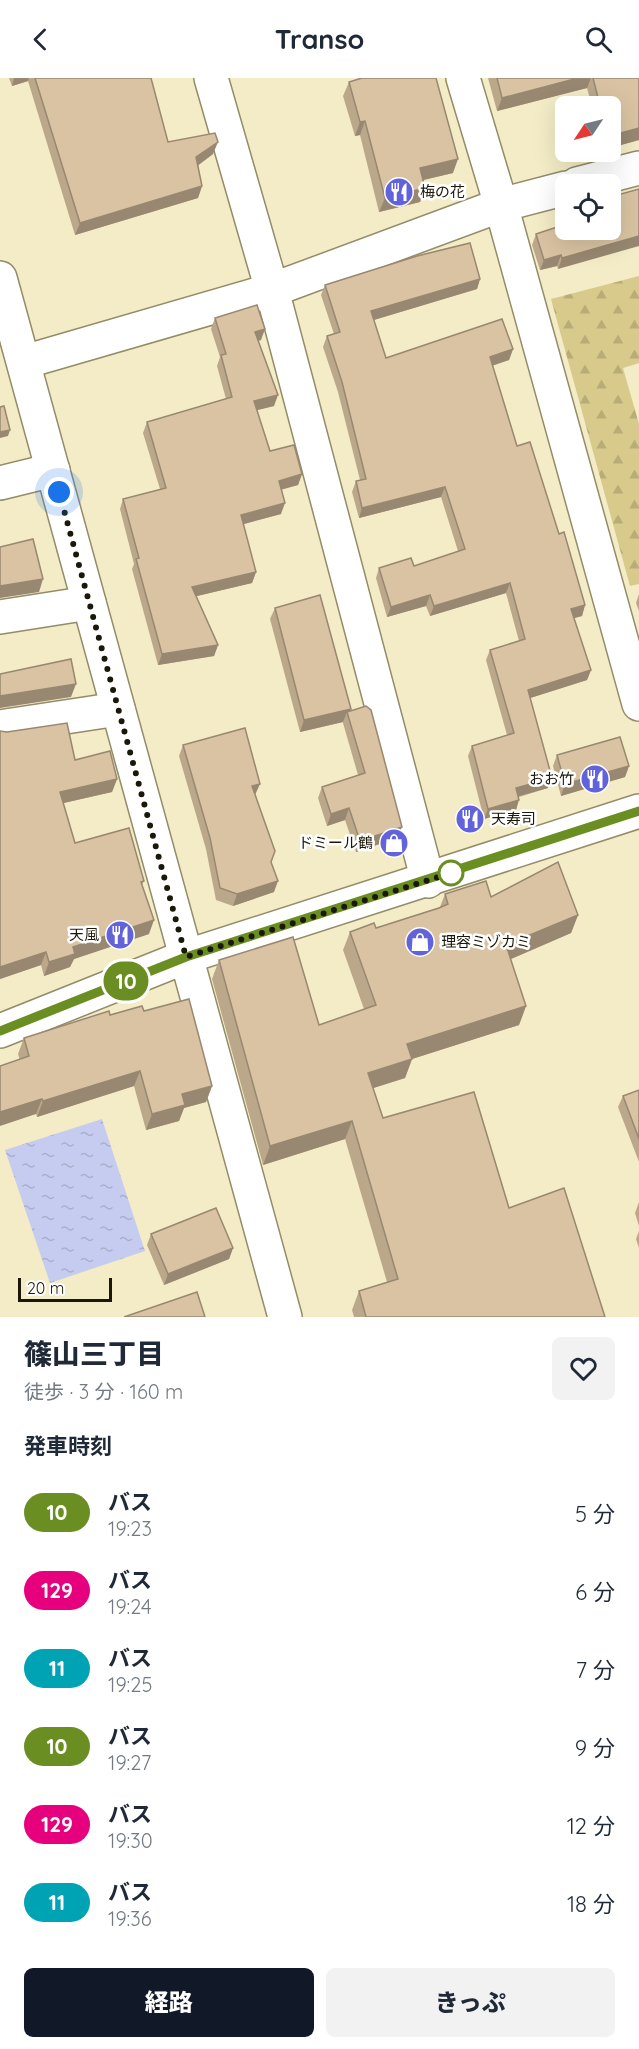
<!DOCTYPE html>
<html lang="ja">
<head>
<meta charset="utf-8">
<style>
	:root { --surface:#fff; --page:#f2f2f3; --text:#1f2937; --muted:#747a83; --accent:#111827 }
	body { margin:0; font-family:Quicksand,"Noto Sans JP",sans-serif; background:var(--page); color:var(--text); height:100vh; display:flex; flex-direction:column; font-size:22px; white-space:nowrap }
	* { box-sizing:border-box; margin:0 }
	p { font-size:20px; color:var(--muted) }
	.icon { flex:none; width:33px; height:33px; fill:none; stroke:currentColor; stroke-width:2; stroke-linecap:round; stroke-linejoin:round }
	.map { position:relative; height:1239px; overflow:hidden }
	.drawer { display:flex; flex-direction:column; background:var(--surface); flex:1 }
	.drawer>* { flex:none }
	.badge { padding:0 12px; border-radius:20px; font-size:21px; line-height:39px }
	.needle { width:39px; rotate:235deg }
	.tools { position:absolute; left:555px; top:18px; display:grid; gap:12px }
	.tools a { display:grid; place-items:center; width:66px; height:66px; border-radius:9px; background:var(--surface); box-shadow:0 6px 24px #0002; font-size:30px }
	.scale { position:absolute; left:18px; bottom:15px; width:94px; box-sizing:border-box; padding-left:6px; border:3px solid #1b180a; border-top:0; font-size:16px; line-height:21px; white-space:nowrap; color:#1b180a; -webkit-text-stroke:4px #fff; paint-order:stroke }
	.you { position:absolute; width:30px; height:30px; margin:-15px; border:4px solid #fff; border-radius:50%; background:#1a73e8; box-shadow:0 0 0 9px #1a73e833 }
	.map>.badge { position:absolute; translate:-50% -50%; box-shadow:0 0 0 3px #fff }
	h2 { padding:0 24px; font-size:22px; line-height:54px }
	.round { display:grid; place-items:center; flex:none; width:63px; height:63px; border-radius:9px; background:var(--page) }
	.overview { display:flex; align-items:center; justify-content:space-between; height:102px; padding:0 24px }
	h1 { font-size:28px; font-weight:800; line-height:45px }
	.button { display:flex; gap:12px; margin-top:auto; padding:12px 24px }
	.button a { flex:1; height:69px; border-radius:9px; background:var(--accent); color:#fff; font-size:24px; font-weight:800; line-height:69px; text-align:center }
	.button a+a { background:var(--page); color:var(--text) }
	ul { padding:0; list-style:none }
	li { display:flex; align-items:center; gap:18px; height:78px; padding:0 24px }
	li div { flex:1 }
	li b { display:block; font-size:22px }
	li em { font-style:normal }
	li .badge { min-width:66px; font-weight:700; text-align:center }
	header { display:flex; justify-content:space-between; align-items:center; height:78px; padding:0 24px; background:var(--surface); font-size:27px; font-weight:800 }
	.map>svg:first-child { display:block }
	.forest { fill:url(#forest-firs) }
	.water { fill:url(#water-ripples) }
	.lines { fill:none; stroke-linecap:round; stroke-linejoin:round }
	.minor-casing { stroke:#938c69; stroke-width:36 }
	.major-casing { stroke:#938c69; stroke-width:36 }
	.minor { stroke:#fff; stroke-width:33 }
	.major { stroke:#fff; stroke-width:33 }
	.wall { fill:#bba88b }
	.shaded-wall { fill:#988871 }
	.building { fill:#d9c3a2; stroke:#988871; stroke-width:1.5 }
	.line-casing { stroke:#fff; stroke-width:14 }
	.line { stroke:#6b8e23; stroke-width:9 }
	.walk { stroke:#1b180a; stroke-width:6; stroke-dasharray:0 10.8 }
	.stop-dot { fill:#fff; stroke:#6b8e23; stroke-width:3 }
	.labels { text-anchor:middle; stroke-width:5; stroke-linejoin:round; paint-order:stroke }
	.poi-label { font-size:15px; fill:#1b180a; stroke:#fff; text-anchor:start }
</style>
</head>
<body>
<header><svg class="icon" aria-label="back" viewBox="0 0 24 24"><path d="M15 5l-7 7 7 7"/></svg>Transo<svg class="icon" aria-label="search" viewBox="0 0 24 24"><circle cx="10" cy="10" r="6"/><path d="M15 15l6 6"/></svg></header>
<div class="map">
<svg width="639" height="1239" viewBox="0 0 639 1239">
	<defs>
		<pattern id="forest-firs" width="22" height="20" patternUnits="userSpaceOnUse" patternTransform="scale(1.5)"><rect width="22" height="20" fill="#d7ca8b"/><path d="M5 1l3.5 6h-7zM16 11l3.5 6h-7z" fill="#b8ad77"/></pattern>
		<pattern id="water-ripples" width="26" height="14" patternUnits="userSpaceOnUse" patternTransform="scale(1.5)"><rect width="26" height="14" fill="#c6ccf0"/><path d="M2 4q2-2 4 0t4 0M15 11q2-2 4 0t4 0" fill="none" stroke="#aaaecc"/></pattern>
	</defs>
	<rect width="100%" height="100%" fill="#f3ecc6"/>
	<!-- forest -->
	<polygon class="forest" points="639,198 639,285 623,290 639,346 639,506 630,508 551,221"/>
	<!-- water -->
	<polygon class="water" points="102,1041 145,1173 50,1205 5,1072"/>
	<g class="lines">
		<!-- minor casing -->
		<g class="minor-casing">
			<g id="minor">
				<polyline points="211,0 272,212 428,803"/>
				<polyline points="463,0 501,127 639,626"/>
				<polyline points="577,106 639,90"/>
				<polyline points="0,200 285,1239"/>
				<polyline points="24,284 272,212 501,127 566,110"/>
				<polyline points="0,405 53,392"/>
				<polyline points="0,539 89,525"/>
				<polyline points="0,649 118,631"/>
			</g>
		</g>
		<!-- major casing -->
		<g class="major-casing">
			<polyline id="major" points="0,953 185,879 639,733"/>
		</g>
		<!-- minor -->
		<use href="#minor" class="minor"/>
		<!-- major -->
		<use href="#major" class="major"/>
	</g>
	<!-- wall -->
	<g class="wall">
		<polygon points="9,0 63,0 168,64 213,76 198,87 202,108 198,120 75,157 28,3 12,8"/>
		<polygon points="488,0 639,0 639,62 610,70 610,28 592,28 587,10 497,33"/>
		<polygon points="349,4 453,95 423,102 425,110 420,124 379,134 360,57 355,58 343,18"/>
		<polygon points="610,152 558,191 557,188 540,192 532,167 536,156"/>
		<polygon points="480,201 477,211 374,242 386,280 513,271 509,282 492,287 517,368 559,456 585,527 582,538 574,540 591,592 587,602 530,620 548,710 519,719 516,732 484,741 468,678 472,668 507,657 486,582 490,572 519,563 506,515 430,538 426,528 387,539 376,500 379,490 414,488 458,473 441,419 359,440 352,414 356,403 360,402 338,314 323,269 327,258 334,256 321,217 325,207"/>
		<polygon points="215,240 261,262 258,263 274,328 256,332 270,373 302,396 298,407 281,412 281,436 243,446 256,494 252,505 196,518 218,567 214,578 158,587 132,491 134,486 120,431 123,421 160,411 143,355 147,344 226,321 217,288 220,279 211,251"/>
		<polygon points="639,516 639,533 636,525"/>
		<polygon points="275,530 351,633 397,760 356,774 345,742 327,748 318,720 322,709 358,697 343,645 343,644 300,654 270,541"/>
		<polygon points="0,653 75,682 117,701 112,714 63,725 75,765 144,803 142,807 149,856 74,881 70,889 44,898 41,887 0,901"/>
		<polygon points="183,667 256,717 271,784 274,814 233,828 216,822 206,771 179,678"/>
		<polygon points="557,677 629,688 625,699 561,718 553,688"/>
		<polygon points="445,816 491,819 578,837 571,855 511,881 526,928 519,947 412,981 405,1000 373,1010 383,1040 509,1130 605,1239 354,1239 352,1232 359,1213 387,1204 345,1061 263,1087 212,901 219,882 319,947 364,931 343,872 350,854 376,850 440,829"/>
		<polygon points="144,933 212,1008 206,1024 184,1030 179,1043 146,1052 134,1008 37,1039 18,976 24,960 110,937"/>
		<polygon points="639,1012 639,1084 618,1029 623,1018"/>
		<polygon points="639,1124 639,1148 635,1135"/>
		<polygon points="639,1153 639,1170 636,1161"/>
		<polygon points="151,1156 233,1170 229,1181 164,1207 147,1167"/>
	</g>
	<!-- shaded-wall -->
	<g class="shaded-wall">
		<polygon points="14,0 29,0 28,3 12,8"/>
		<polygon points="578,0 591,0 587,10 497,33 502,20"/>
		<polygon points="365,43 360,57 355,58 360,44"/>
		<polygon points="639,50 639,62 610,70 610,58"/>
		<polygon points="218,64 213,76 192,92 196,79"/>
		<polygon points="458,81 453,95 415,104 420,90"/>
		<polygon points="202,108 198,120 75,157 80,145"/>
		<polygon points="425,110 420,124 379,134 385,120"/>
		<polygon points="639,158 639,168 558,191 562,180"/>
		<polygon points="561,177 557,188 540,192 544,182"/>
		<polygon points="480,201 477,211 367,244 371,233"/>
		<polygon points="265,251 261,262 252,265 255,254"/>
		<polygon points="513,271 509,282 486,290 490,279"/>
		<polygon points="278,317 274,328 250,334 254,323"/>
		<polygon points="10,352 8,358 0,360 0,354"/>
		<polygon points="302,396 298,407 275,413 279,403"/>
		<polygon points="445,409 441,419 359,440 362,430"/>
		<polygon points="285,425 281,436 237,448 241,437"/>
		<polygon points="256,494 252,505 189,520 192,509"/>
		<polygon points="43,501 39,514 0,520 0,508"/>
		<polygon points="510,505 506,515 430,538 434,528"/>
		<polygon points="430,517 426,528 387,539 391,529"/>
		<polygon points="585,527 582,538 567,542 571,531"/>
		<polygon points="218,567 214,578 158,587 162,576"/>
		<polygon points="591,592 587,602 524,622 528,612"/>
		<polygon points="76,606 71,619 0,630 0,618"/>
		<polygon points="351,631 348,639 347,634 343,644 300,654 304,642"/>
		<polygon points="629,688 625,699 561,718 565,706"/>
		<polygon points="552,700 548,710 512,720 516,710"/>
		<polygon points="117,701 112,714 55,727 60,714"/>
		<polygon points="260,706 255,717 252,708"/>
		<polygon points="519,722 516,732 484,741 488,731"/>
		<polygon points="349,730 345,742 327,748 331,736"/>
		<polygon points="402,749 397,760 356,774 360,763"/>
		<polygon points="278,803 274,814 233,828 237,816"/>
		<polygon points="578,837 571,855 499,886 506,867"/>
		<polygon points="154,842 149,856 74,881 70,889 44,898 49,884 73,869"/>
		<polygon points="46,874 41,887 0,901 0,889"/>
		<polygon points="526,928 519,947 412,981 405,1000 361,1014 368,995 407,966"/>
		<polygon points="140,993 134,1008 37,1039 43,1023"/>
		<polygon points="212,1008 206,1024 184,1030 179,1043 146,1052 152,1036 182,1016"/>
		<polygon points="42,1021 36,1036 0,1048 0,1034"/>
		<polygon points="352,1043 345,1061 263,1087 270,1068"/>
		<polygon points="233,1170 229,1181 164,1207 168,1196"/>
	</g>
	<!-- building -->
	<g class="building">
		<polygon points="35,0 151,0 168,64 215,55 218,64 196,79 202,108 80,145"/>
		<polygon points="362,0 436,0 458,81 420,90 425,110 385,120 365,43 360,44 349,4"/>
		<polygon points="497,0 578,0 502,20"/>
		<polygon points="593,0 639,0 639,50 610,58 610,28 600,28"/>
		<polygon points="639,111 639,158 562,180 561,177 544,182 536,156 566,146 566,152 610,152 610,119"/>
		<polygon points="470,165 480,201 371,233 386,280 502,241 513,271 490,279 517,368 530,364 559,456 564,454 585,527 571,531 591,592 528,612 552,700 516,710 519,722 488,731 472,668 514,655 490,572 525,561 510,505 434,528 430,517 391,529 379,490 411,480 414,488 465,471 445,409 362,430 356,403 366,401 342,304 327,258 340,254 325,207 417,178"/>
		<polygon points="257,227 265,251 255,254 278,317 254,323 270,373 294,367 302,396 279,403 285,425 241,437 256,494 192,509 218,567 162,576 136,481 139,480 123,421 166,410 147,344 232,319 221,277 226,276 215,240"/>
		<polygon points="4,328 10,352 0,354 0,329"/>
		<polygon points="33,461 43,501 0,508 0,469"/>
		<polygon points="320,517 351,631 304,642 275,530"/>
		<polygon points="71,581 76,606 0,618 0,596"/>
		<polygon points="366,628 371,632 402,749 360,763 349,730 331,736 322,709 365,695 347,634"/>
		<polygon points="67,645 75,682 110,673 117,701 60,714 75,765 129,750 144,803 141,804 154,842 73,869 75,876 49,884 46,874 0,889 0,653 7,654"/>
		<polygon points="245,650 260,706 252,708 275,773 271,784 278,803 237,816 220,810 210,760 183,667"/>
		<polygon points="620,659 629,688 565,706 557,677"/>
		<polygon points="558,784 578,837 506,867 526,928 407,966 412,981 368,995 383,1040 474,1014 509,1130 564,1110 605,1239 366,1239 359,1213 398,1201 352,1043 270,1068 219,882 293,859 319,947 376,927 350,854 374,845 376,850 439,830 448,826 445,816 486,803 491,819"/>
		<polygon points="189,921 212,1008 182,1016 185,1027 152,1036 140,993 43,1023 42,1021 0,1034 0,988 29,978 24,960 109,933 110,937 142,928 144,933"/>
		<polygon points="639,1012 639,1061 623,1018"/>
		<polygon points="216,1130 233,1170 168,1196 151,1156"/>
		<polygon points="197,1214 205,1239 124,1239"/>
	</g>
	<g class="lines">
		<!-- line casing -->
		<g class="line-casing">
			<polyline id="line" points="0,953 186,879 639,733"/>
		</g>
		<!-- line -->
		<use href="#line" class="line"/>
		<!-- walk -->
		<polyline class="walk" points="59,414 186,879 451,795"/>
	</g>
	<!-- icons -->
	<defs>
		<g id="restaurant-disc" transform="scale(1.5)"><circle r="9.5" fill="#6263db" stroke="#fff"/><path d="M-5-6h1v4h1v-4h1v4h1v-4h1v5L-1.5 .5V6h-2V.5L-5-1ZM5-6V6H3V1.5H1.5Q1.5-4 5-6Z" fill="#fff"/></g>
		<g id="shop-disc" transform="scale(1.5)"><circle r="9.5" fill="#6263db" stroke="#fff"/><path d="M-5-2.5h2.3a2.7 3.5 0 0 1 5.4 0H5L5.5 6h-11ZM-1.5-2.5h3a1.5 2.3 0 0 0-3 0Z" fill="#fff"/></g>
	</defs>
	<g fill-rule="evenodd">
		<use href="#restaurant-disc" x="399" y="114"/>
		<use href="#restaurant-disc" x="595" y="701"/>
		<use href="#restaurant-disc" x="470" y="741"/>
		<use href="#shop-disc" x="394" y="765"/>
		<use href="#restaurant-disc" x="120" y="857"/>
		<use href="#shop-disc" x="420" y="864"/>
	</g>
	<!-- markers -->
	<circle class="stop-dot" cx="451" cy="795" r="12"/>
	<g class="labels">
		<!-- poi labels -->
		<g class="poi-label">
			<text x="420" y="119">梅の花</text>
			<text x="574" y="706" text-anchor="end">おお竹</text>
			<text x="491" y="746">天寿司</text>
			<text x="373" y="770" text-anchor="end">ドミール鶴</text>
			<text x="99" y="862" text-anchor="end">天風</text>
			<text x="441" y="869">理容ミゾカミ</text>
		</g>
	</g>
</svg>
<div class="tools">
<a><svg class="needle" viewBox="-14 -14 28 28"><path d="M0-13l5 13h-10z" fill="#e53935"/><path d="M0 13l5-13h-10z" fill="#747a83"/></svg></a>
<a><svg class="icon" aria-label="locate" viewBox="0 0 24 24"><circle cx="12" cy="12" r="6"/><path d="M12 2v4M12 18v4M2 12h4M18 12h4"/></svg></a>
</div>
<div class="scale">20 m</div>
<div class="you" style="left:59px;top:414px"></div>
<b class="badge" style="left:126px;top:903px;background:#6b8e23;color:#fff">10</b>
</div>
<section class="drawer">
<div class="overview"><div><h1>篠山三丁目</h1><p>徒歩 · 3 分 · 160 m</p></div><a class="round"><svg class="icon" aria-label="heart" viewBox="0 0 24 24"><path d="M12 20l-8-8c-3-5 5-10 8-4 3-6 11-1 8 4z"/></svg></a></div>
<h2>発車時刻</h2>
<ul>
<li><span class="badge" style="background:#6b8e23;color:#fff">10</span><div><b>バス</b><p>19:23</p></div><em>5 分</em></li>
<li><span class="badge" style="background:#e6007e;color:#fff">129</span><div><b>バス</b><p>19:24</p></div><em>6 分</em></li>
<li><span class="badge" style="background:#00a3b4;color:#fff">11</span><div><b>バス</b><p>19:25</p></div><em>7 分</em></li>
<li><span class="badge" style="background:#6b8e23;color:#fff">10</span><div><b>バス</b><p>19:27</p></div><em>9 分</em></li>
<li><span class="badge" style="background:#e6007e;color:#fff">129</span><div><b>バス</b><p>19:30</p></div><em>12 分</em></li>
<li><span class="badge" style="background:#00a3b4;color:#fff">11</span><div><b>バス</b><p>19:36</p></div><em>18 分</em></li>
</ul>
<div class="button"><a>経路</a><a>きっぷ</a></div>
</section>
</body>
</html>
